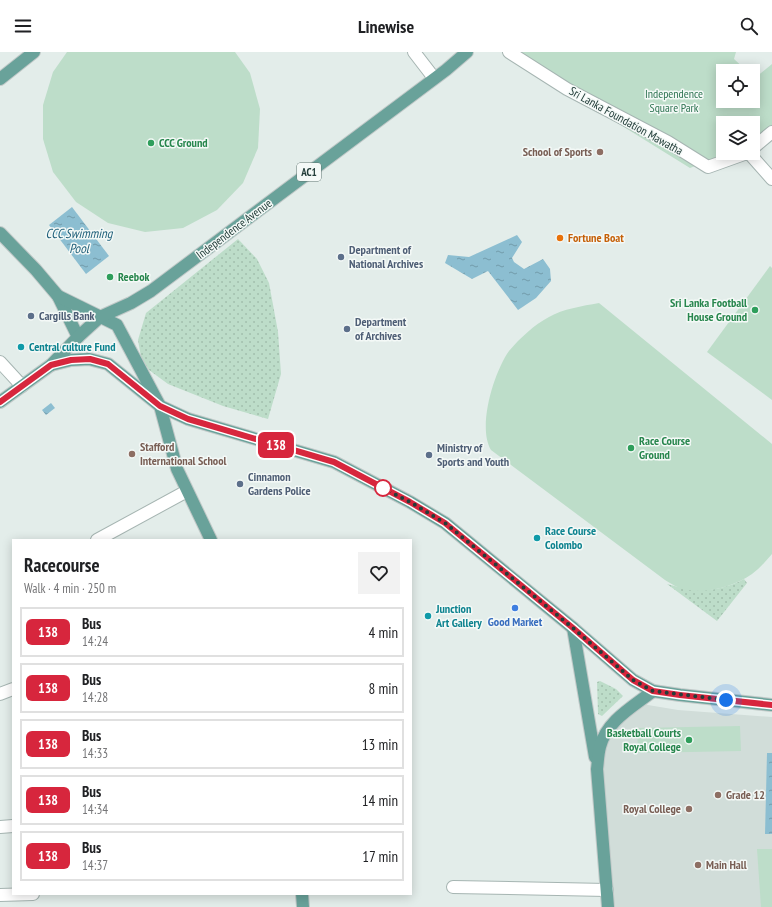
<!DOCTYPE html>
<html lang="en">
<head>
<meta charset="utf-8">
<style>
	:root { --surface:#fff; --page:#f2f2f2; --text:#202124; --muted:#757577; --line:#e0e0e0 }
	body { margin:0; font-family:"PT Sans Narrow",sans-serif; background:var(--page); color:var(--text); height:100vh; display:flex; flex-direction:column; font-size:15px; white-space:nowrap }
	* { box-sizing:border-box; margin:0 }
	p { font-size:13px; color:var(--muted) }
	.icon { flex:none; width:22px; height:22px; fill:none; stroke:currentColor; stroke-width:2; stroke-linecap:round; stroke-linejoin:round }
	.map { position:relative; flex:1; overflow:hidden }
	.panel { position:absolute; left:12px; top:487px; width:400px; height:356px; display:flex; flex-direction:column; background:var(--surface); border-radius:0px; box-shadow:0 2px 10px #0003 }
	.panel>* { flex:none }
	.badge { padding:0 8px; border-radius:6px; font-size:14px; line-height:26px }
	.tools { position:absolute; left:716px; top:12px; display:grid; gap:8px }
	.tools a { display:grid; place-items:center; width:44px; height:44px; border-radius:0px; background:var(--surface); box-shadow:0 2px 10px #0003; font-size:20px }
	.you { position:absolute; width:20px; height:20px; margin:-10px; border:3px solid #fff; border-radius:50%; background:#1a73e8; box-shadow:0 0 0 6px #1a73e833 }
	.map>.badge { position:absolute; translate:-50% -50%; box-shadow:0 0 0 2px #fff }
	.round { display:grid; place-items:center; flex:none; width:42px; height:42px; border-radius:0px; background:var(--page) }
	.headline { display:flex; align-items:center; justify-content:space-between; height:68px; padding:0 12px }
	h1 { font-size:19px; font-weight:800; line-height:30px }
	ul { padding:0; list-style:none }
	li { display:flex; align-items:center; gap:12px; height:50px; margin:0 8px 6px; padding:0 4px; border:2px solid var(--line); border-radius:0px }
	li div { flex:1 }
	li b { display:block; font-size:15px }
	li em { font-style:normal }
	li .badge { min-width:44px; font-weight:700; text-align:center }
	header { display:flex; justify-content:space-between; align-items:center; height:52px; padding:0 12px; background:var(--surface); font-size:18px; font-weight:800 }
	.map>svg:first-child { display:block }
	.built { fill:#d1ddd9 }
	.grass { fill:url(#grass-dots) }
	.green { fill:#bdddc9 }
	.water { fill:url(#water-ripples) }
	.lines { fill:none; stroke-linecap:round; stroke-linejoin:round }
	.minor-casing { stroke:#a6b5b2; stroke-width:14 }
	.major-casing { stroke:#c1c9c8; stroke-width:14 }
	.minor { stroke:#fff; stroke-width:12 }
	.major { stroke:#69a29a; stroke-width:12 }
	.line-casing { stroke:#fff; stroke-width:9 }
	.line { stroke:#d7263d; stroke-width:6 }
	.walk { stroke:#233e3a; stroke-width:4; stroke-dasharray:0 7.2 }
	.leisure-dot { fill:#2e9e5b; stroke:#f4f9f7; stroke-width:1.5 }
	.education-dot { fill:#8d6e63; stroke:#f4f9f7; stroke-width:1.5 }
	.food-dot { fill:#e8710a; stroke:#f4f9f7; stroke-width:1.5 }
	.service-dot { fill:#5c6f8a; stroke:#f4f9f7; stroke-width:1.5 }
	.culture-dot { fill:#0f9aa8; stroke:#f4f9f7; stroke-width:1.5 }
	.stop-dot { fill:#fff; stroke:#d7263d; stroke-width:2 }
	.shop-dot { fill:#3f7fe0; stroke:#f4f9f7; stroke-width:1.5 }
	.labels { text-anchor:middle; stroke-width:3; stroke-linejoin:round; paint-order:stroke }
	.shield { fill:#f4f9f7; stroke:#627673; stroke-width:1 }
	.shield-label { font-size:11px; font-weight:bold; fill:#233e3a }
	.park-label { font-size:12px; fill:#2e7452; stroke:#f4f9f7 }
	.street-label { font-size:12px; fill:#233e3a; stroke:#f4f9f7 }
	.leisure-label { font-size:12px; font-weight:bold; fill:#27864d; stroke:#f4f9f7; text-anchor:start }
	.education-label { font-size:12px; font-weight:bold; fill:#785e54; stroke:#f4f9f7; text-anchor:start }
	.food-label { font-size:12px; font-weight:bold; fill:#c56008; stroke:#f4f9f7; text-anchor:start }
	.service-label { font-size:12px; font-weight:bold; fill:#4e5e75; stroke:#f4f9f7; text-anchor:start }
	.culture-label { font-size:12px; font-weight:bold; fill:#0d838f; stroke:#f4f9f7; text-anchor:start }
	.shop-label { font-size:12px; font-weight:bold; fill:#366cbe; stroke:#f4f9f7 }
	.water-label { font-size:13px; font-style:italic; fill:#1e5f79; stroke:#f4f9f7 }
</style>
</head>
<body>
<header><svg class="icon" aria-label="menu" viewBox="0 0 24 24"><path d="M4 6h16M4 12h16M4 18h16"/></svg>Linewise<svg class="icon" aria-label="search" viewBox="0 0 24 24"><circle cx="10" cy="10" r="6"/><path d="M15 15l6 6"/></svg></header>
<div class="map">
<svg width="772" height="855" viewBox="0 0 772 855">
	<defs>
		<pattern id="grass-dots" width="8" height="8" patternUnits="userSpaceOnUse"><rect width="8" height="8" fill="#bdddc9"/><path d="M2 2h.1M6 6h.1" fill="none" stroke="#a2bfad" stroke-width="1.8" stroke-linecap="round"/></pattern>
		<pattern id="water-ripples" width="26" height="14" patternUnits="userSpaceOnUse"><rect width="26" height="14" fill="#8cbed1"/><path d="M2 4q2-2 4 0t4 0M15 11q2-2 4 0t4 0" fill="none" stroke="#729cab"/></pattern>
	</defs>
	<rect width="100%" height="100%" fill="#e3edea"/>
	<!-- built -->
	<polygon class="built" points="644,651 648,653 678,658 772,665 772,855 612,855 602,717 604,696 611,683 623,668"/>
	<!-- grass -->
	<g class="grass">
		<polygon points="238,187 257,207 269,231 278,280 281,322 268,367 223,354 168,332 149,318 141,305 138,288 146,261"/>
		<path d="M744 527 747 531 717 569 667 532C695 540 718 541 744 527Z"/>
		<polygon points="600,629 616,637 623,644 602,664 598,662 597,630"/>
	</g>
	<!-- green -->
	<g class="green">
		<polygon points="67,0 235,0 250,21 260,57 258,96 243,131 217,158 183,176 145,180 108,171 76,150 53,120 43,87 43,53 53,20"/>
		<polygon points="514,0 736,0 734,7 747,19 723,19 723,49 753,49 753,25 755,26 772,12 772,84 753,92 753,71 723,71 723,101 728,101 690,116 590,54"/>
		<polygon points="770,214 772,216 772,348 707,300"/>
		<path d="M599 251 772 392V502C766 509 759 517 752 522 732 536 699 545 675 534 672 532 668 530 665 528L491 398C477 375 494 320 509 299 520 286 534 273 549 265 563 257 582 254 599 251Z"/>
		<polygon points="740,674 741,699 638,701 637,676"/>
		<polygon points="757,797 772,797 772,855 761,855"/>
	</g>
	<!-- water -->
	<g class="water">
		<polygon points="72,155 109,204 86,222 49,173"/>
		<polygon points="517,183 522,190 512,206 514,210 524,217 543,207 550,217 551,229 536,246 518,258 488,219 472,227 445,211 448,203 469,205"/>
		<polygon points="51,351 55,356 46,363 42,358"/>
		<polygon points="767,701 772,701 772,782 765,782"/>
	</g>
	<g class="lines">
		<!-- minor casing -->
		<g class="minor-casing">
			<g id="minor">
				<polyline points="414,0 434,26"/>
				<polyline points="509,0 567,37 668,90 708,115 747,101"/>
				<polyline points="753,96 772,80"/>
				<polyline points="749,101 772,127"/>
				<polyline points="0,310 22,334"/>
				<polyline points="97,488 187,439"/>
				<polyline points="0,642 13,637"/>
				<polyline points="0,775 13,774"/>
				<polyline points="453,835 607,838"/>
				<polyline points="0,843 33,842"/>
			</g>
		</g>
		<!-- major casing -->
		<g class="major-casing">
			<g id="major">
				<polyline points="0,27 34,0"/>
				<polyline points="0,181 36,218 58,244 78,285"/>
				<polyline points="58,244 117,273 160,354 177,417 211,488"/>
				<polyline points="51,313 71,308 89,307 108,312 160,354 188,367 334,410 410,450 445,471 573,576 633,628 653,639 680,643 772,653"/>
				<polyline points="0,350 51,313 78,285 100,265 131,251 151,239 446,18 467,0"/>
				<polyline points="573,576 595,705"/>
				<polyline points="302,842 303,855"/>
				<path d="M608 855 597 717C598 710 598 702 600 695 606 669 634 654 653 639"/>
			</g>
		</g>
		<!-- minor -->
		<use href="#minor" class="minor"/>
		<!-- major -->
		<use href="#major" class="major"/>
	</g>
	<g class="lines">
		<!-- line casing -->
		<g class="line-casing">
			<polyline id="line" points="0,350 51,313 71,308 90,307 108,312 160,354 188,367 334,410 410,450 445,471 573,576 633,628 653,639 680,643 772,653"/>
		</g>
		<!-- line -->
		<use href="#line" class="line"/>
		<!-- walk -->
		<polyline class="walk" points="383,436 410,450 445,471 573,576 633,628 653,639 726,648"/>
	</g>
	<!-- markers -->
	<g class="leisure-dot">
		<circle cx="151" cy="91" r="4"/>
		<circle cx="110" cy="225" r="4"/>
		<circle cx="755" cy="258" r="4"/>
		<circle cx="631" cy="396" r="4"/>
		<circle cx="689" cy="688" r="4"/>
	</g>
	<g class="education-dot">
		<circle cx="600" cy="100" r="4"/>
		<circle cx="132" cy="402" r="4"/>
		<circle cx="718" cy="743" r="4"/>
		<circle cx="689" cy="757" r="4"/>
		<circle cx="698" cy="813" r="4"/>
	</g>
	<circle class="food-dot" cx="560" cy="186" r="4"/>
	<g class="service-dot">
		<circle cx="341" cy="205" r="4"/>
		<circle cx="31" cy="264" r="4"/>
		<circle cx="347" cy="277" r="4"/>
		<circle cx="429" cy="403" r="4"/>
		<circle cx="240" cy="432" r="4"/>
	</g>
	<g class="culture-dot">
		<circle cx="21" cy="295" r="4"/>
		<circle cx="537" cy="486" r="4"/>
		<circle cx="428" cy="564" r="4"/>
	</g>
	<circle class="stop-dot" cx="383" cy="436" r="8"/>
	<circle class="shop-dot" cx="515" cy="556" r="4"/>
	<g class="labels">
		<!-- shield labels -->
		<rect class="shield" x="297" y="111" width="24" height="18" rx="3"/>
		<g class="shield-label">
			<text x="309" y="124">AC1</text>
		</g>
		<!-- park labels -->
		<g class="park-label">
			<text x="674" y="46">Independence<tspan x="674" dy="14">Square Park</tspan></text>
		</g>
		<!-- street labels -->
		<g class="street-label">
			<text transform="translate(626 69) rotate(29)" y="4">Sri Lanka Foundation Mawatha</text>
			<text transform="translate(234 177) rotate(-37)" y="4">Independence Avenue</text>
		</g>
		<!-- leisure labels -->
		<g class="leisure-label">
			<text x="159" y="95">CCC Ground</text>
			<text x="118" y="229">Reebok</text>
			<text x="747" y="255" text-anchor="end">Sri Lanka Football<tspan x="747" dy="14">House Ground</tspan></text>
			<text x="639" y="393">Race Course<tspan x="639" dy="14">Ground</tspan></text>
			<text x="681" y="685" text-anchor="end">Basketball Courts<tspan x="681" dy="14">Royal College</tspan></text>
		</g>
		<!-- education labels -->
		<g class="education-label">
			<text x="592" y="104" text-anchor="end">School of Sports</text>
			<text x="140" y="399">Stafford<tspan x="140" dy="14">International School</tspan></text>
			<text x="726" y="747">Grade 12</text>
			<text x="681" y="761" text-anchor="end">Royal College</text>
			<text x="706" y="817">Main Hall</text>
		</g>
		<!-- food labels -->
		<g class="food-label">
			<text x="568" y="190">Fortune Boat</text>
		</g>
		<!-- service labels -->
		<g class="service-label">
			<text x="349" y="202">Department of<tspan x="349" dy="14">National Archives</tspan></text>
			<text x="39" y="268">Cargills Bank</text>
			<text x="355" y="274">Department<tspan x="355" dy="14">of Archives</tspan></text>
			<text x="437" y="400">Ministry of<tspan x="437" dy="14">Sports and Youth</tspan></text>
			<text x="248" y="429">Cinnamon<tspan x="248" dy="14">Gardens Police</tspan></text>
		</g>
		<!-- culture labels -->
		<g class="culture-label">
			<text x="29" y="299">Central culture Fund</text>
			<text x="545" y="483">Race Course<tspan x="545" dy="14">Colombo</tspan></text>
			<text x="436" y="561">Junction<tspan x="436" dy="14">Art Gallery</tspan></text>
		</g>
		<!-- shop labels -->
		<g class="shop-label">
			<text x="515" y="574">Good Market</text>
		</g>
		<!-- water labels -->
		<g class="water-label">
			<text x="79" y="186">CCC Swimming<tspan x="79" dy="15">Pool</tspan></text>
		</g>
	</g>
</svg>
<div class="tools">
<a><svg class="icon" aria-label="locate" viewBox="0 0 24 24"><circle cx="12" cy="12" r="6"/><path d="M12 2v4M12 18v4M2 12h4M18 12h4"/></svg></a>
<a><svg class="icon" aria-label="layers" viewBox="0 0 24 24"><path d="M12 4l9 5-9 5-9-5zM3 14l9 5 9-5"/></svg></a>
</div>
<div class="you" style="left:726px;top:648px"></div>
<b class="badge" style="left:276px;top:393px;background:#d7263d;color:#fff">138</b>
<section class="panel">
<div class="headline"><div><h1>Racecourse</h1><p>Walk · 4 min · 250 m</p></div><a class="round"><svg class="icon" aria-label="heart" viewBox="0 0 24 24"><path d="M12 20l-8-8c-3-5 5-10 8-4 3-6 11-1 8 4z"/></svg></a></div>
<ul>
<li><span class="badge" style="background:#d7263d;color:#fff">138</span><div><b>Bus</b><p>14:24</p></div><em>4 min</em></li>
<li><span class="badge" style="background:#d7263d;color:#fff">138</span><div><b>Bus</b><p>14:28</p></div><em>8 min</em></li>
<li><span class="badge" style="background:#d7263d;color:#fff">138</span><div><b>Bus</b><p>14:33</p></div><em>13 min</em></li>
<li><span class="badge" style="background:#d7263d;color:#fff">138</span><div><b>Bus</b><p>14:34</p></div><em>14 min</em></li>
<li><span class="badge" style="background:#d7263d;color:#fff">138</span><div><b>Bus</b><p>14:37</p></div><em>17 min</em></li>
</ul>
</section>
</div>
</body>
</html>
